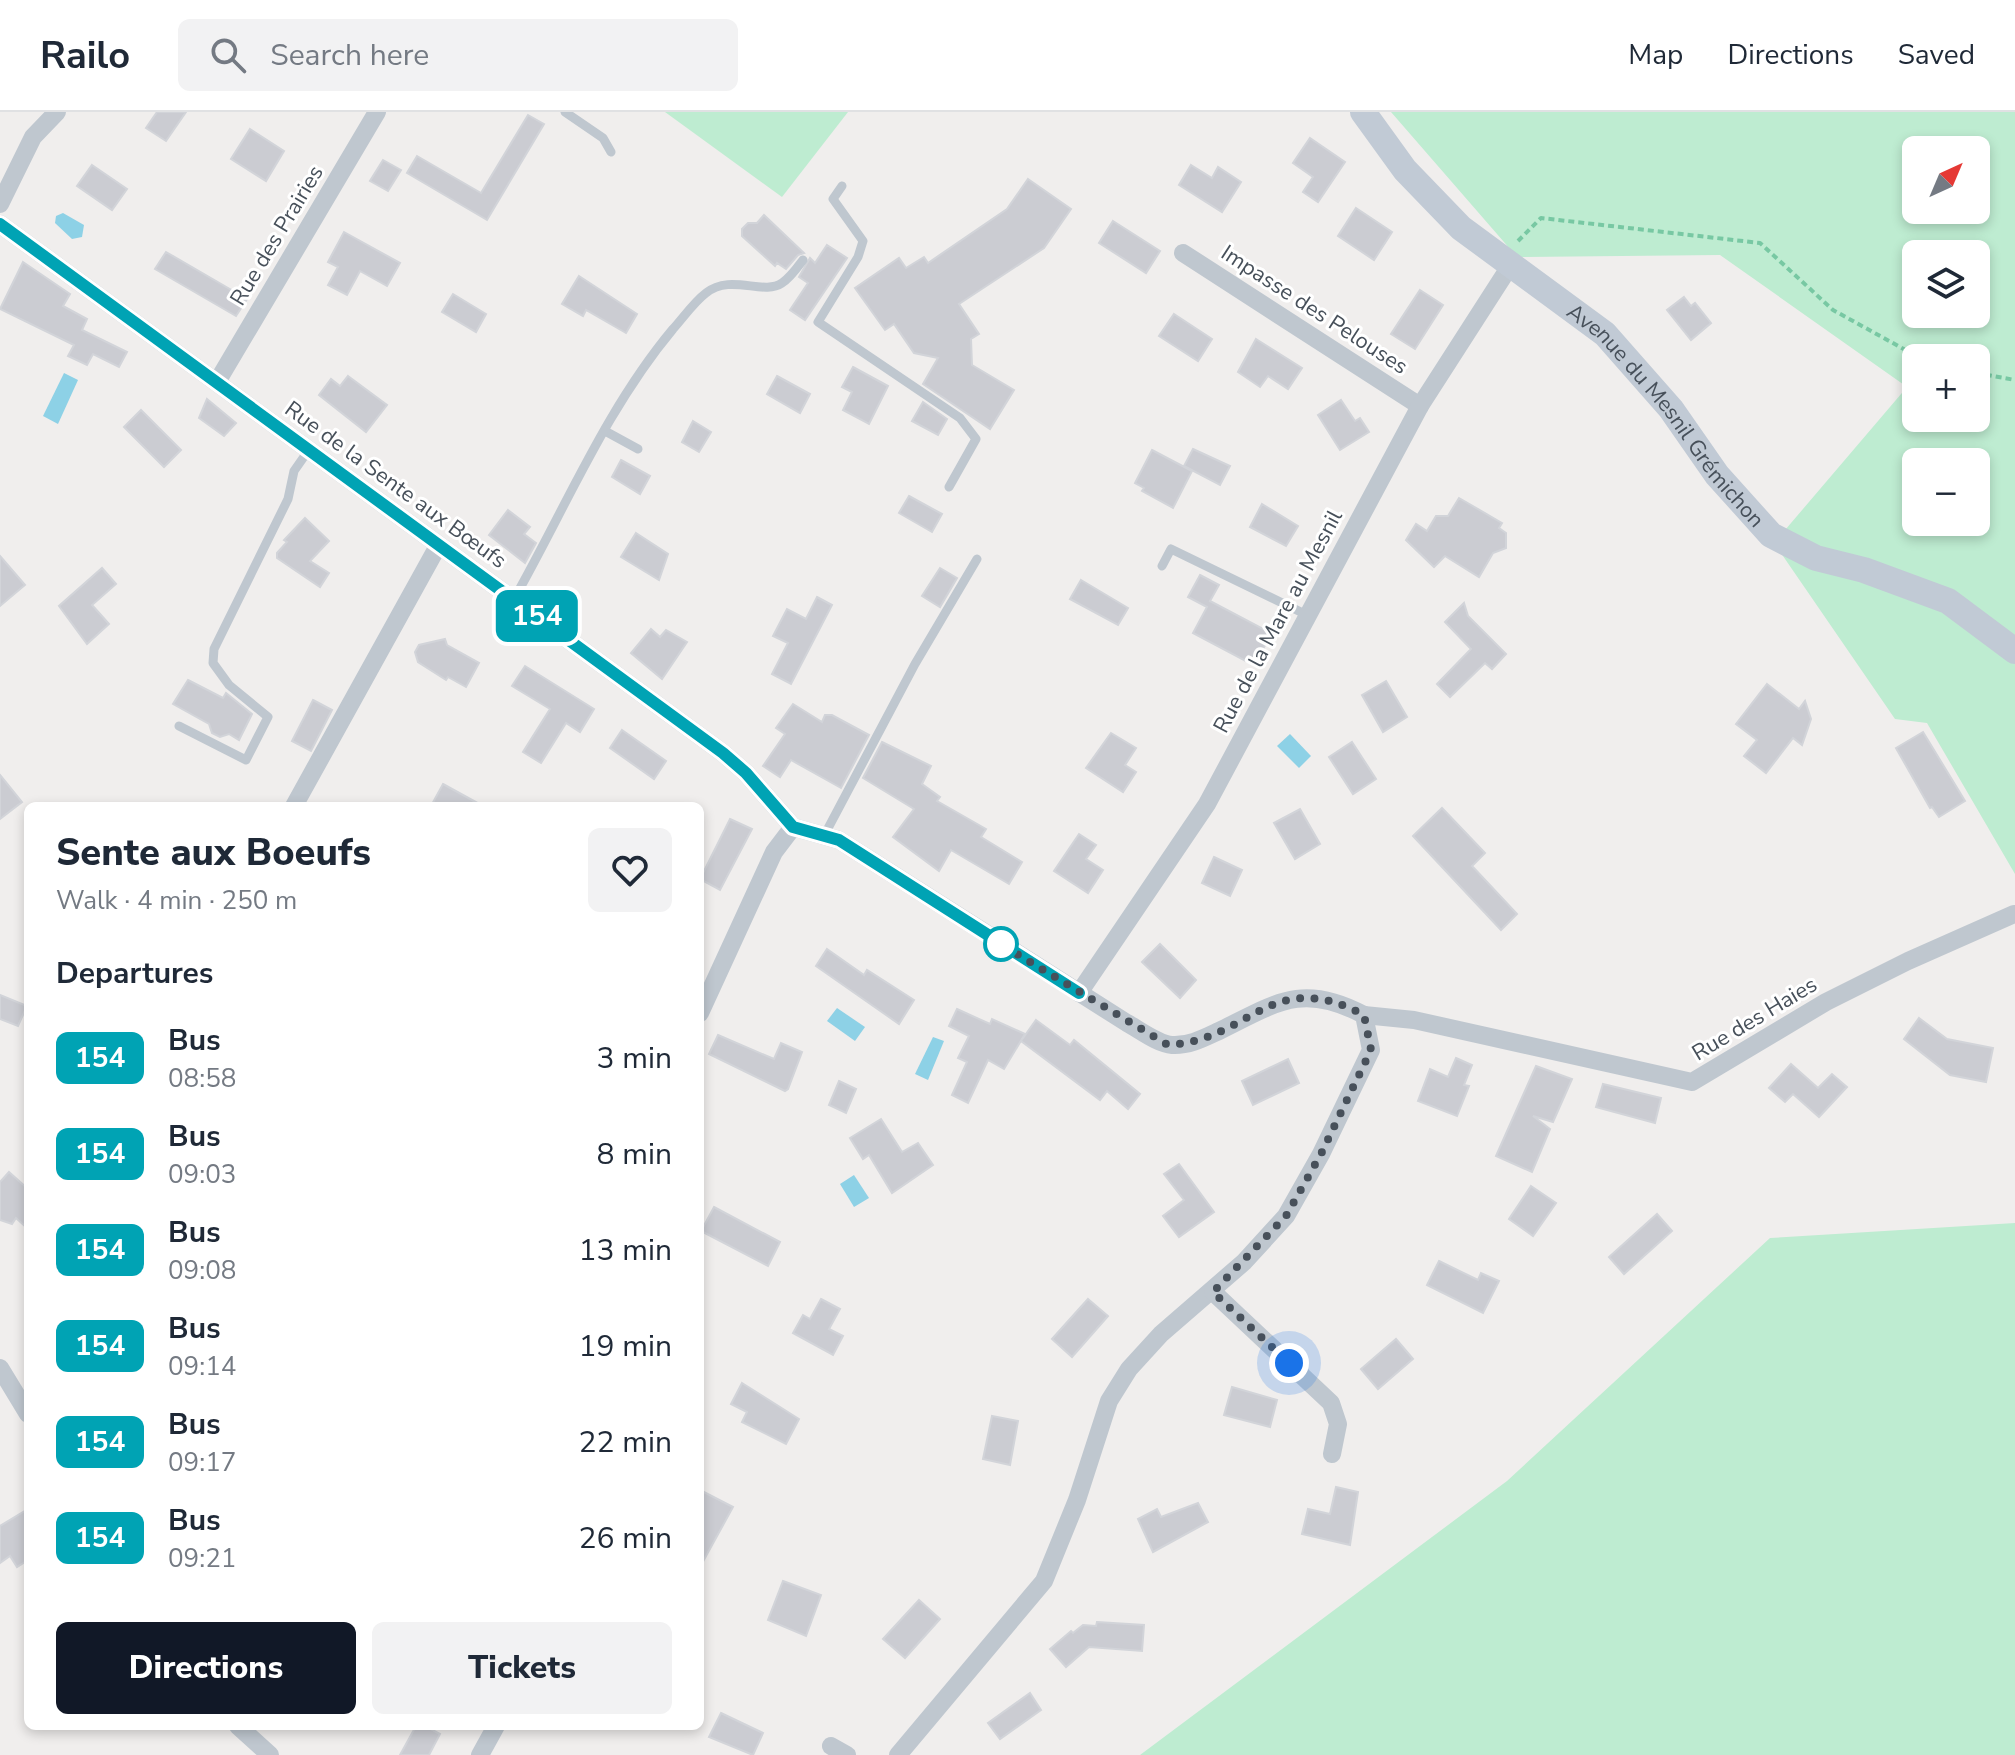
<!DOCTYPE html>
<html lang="en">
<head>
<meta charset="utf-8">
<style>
	:root { --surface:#fff; --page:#f2f2f3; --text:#1f2937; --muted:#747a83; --line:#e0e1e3; --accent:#111827 }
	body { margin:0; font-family:"Nunito Sans",sans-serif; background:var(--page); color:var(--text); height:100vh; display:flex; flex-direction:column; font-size:30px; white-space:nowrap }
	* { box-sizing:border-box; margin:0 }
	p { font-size:26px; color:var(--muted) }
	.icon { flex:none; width:44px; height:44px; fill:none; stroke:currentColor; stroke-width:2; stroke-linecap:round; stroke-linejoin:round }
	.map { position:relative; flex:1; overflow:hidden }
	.panel { position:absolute; left:24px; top:690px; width:680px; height:928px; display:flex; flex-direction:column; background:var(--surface); border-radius:12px; box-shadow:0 4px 12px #0003 }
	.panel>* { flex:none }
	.badge { padding:0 16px; border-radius:12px; font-size:28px; line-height:52px }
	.needle { width:52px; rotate:44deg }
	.buttons { position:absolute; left:1902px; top:24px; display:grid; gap:16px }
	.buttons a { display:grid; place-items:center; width:88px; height:88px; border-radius:12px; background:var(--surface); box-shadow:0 4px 12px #0003; font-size:40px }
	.you { position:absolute; width:40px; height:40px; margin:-20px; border:6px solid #fff; border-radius:50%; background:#1a73e8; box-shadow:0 0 0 12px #1a73e833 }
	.map>.badge { position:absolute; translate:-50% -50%; box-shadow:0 0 0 4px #fff }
	h2 { padding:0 32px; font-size:30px; line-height:72px }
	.round { display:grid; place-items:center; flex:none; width:84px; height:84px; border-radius:12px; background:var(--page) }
	.overview { display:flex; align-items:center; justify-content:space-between; height:136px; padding:0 32px }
	h1 { font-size:38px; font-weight:800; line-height:60px }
	.action { display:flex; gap:16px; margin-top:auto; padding:16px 32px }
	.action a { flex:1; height:92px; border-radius:12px; background:var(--accent); color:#fff; font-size:32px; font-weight:800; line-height:92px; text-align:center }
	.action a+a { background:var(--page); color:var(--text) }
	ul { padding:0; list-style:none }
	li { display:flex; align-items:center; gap:24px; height:96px; padding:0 32px }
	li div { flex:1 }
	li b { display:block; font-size:30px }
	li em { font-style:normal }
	li .badge { min-width:88px; font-weight:700; text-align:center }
	header { display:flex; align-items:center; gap:48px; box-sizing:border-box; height:112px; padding:0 40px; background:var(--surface); border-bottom:2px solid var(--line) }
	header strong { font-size:38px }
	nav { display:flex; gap:44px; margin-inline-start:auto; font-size:28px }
	.search { width:560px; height:72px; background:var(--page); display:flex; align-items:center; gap:20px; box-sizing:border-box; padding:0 28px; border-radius:12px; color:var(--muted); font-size:30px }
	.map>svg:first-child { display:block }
	.green { fill:#beecd1; fill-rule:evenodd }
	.water { fill:#8dd1e6 }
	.building { fill:#cbccd2; stroke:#d2d4d9; stroke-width:2 }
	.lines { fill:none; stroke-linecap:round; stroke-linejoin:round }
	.path { stroke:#78c8a3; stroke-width:4; stroke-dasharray:6 4; stroke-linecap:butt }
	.lane { stroke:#bfc7cf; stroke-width:9 }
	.street { stroke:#bfc7cf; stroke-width:18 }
	.secondary { stroke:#c1cad5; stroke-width:26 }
	.line-casing { stroke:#fff; stroke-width:18 }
	.line { stroke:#00a3b4; stroke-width:12 }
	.walk { stroke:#47505a; stroke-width:8; stroke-dasharray:0 14.4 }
	.stop-dot { fill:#fff; stroke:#00a3b4; stroke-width:4 }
	.labels { text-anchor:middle; stroke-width:6; stroke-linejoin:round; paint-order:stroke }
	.street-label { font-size:22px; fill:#47505a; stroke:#fff }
</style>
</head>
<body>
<header>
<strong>Railo</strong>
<div class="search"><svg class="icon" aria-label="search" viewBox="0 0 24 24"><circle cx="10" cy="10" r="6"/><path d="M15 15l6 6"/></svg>Search here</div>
<nav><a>Map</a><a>Directions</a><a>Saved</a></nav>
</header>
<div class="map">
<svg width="2015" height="1643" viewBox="0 0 2015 1643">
	<rect width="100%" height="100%" fill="#f0eeed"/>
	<!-- green -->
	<g class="green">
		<polygon points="665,0 848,0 782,85"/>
		<path d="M1391 0H2015V762L1927 611 1895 607 1774 431 1907 275 1720 143 1517 145ZM1916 38H1976V98H1916ZM1916 142H1976V202H1916ZM1916 246H1976V306H1916ZM1916 350H1976V410H1916Z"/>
		<polygon points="2015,1111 2015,1643 1140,1643 1507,1369 1770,1126"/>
	</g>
	<!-- water -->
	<g class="water">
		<polygon points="63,101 84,113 82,125 72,127 55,111 56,104"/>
		<polygon points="64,261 78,268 58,312 43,304"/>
		<polygon points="1290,622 1311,644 1299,656 1277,634"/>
		<polygon points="837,896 865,915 855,929 827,909"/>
		<polygon points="933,925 944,929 928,968 915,962"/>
		<polygon points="854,1063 869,1086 854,1095 840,1072"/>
	</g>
	<!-- building -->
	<g class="building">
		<polygon points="157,0 186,0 166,29 146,16"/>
		<polygon points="528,3 544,12 487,108 407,61 417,44 481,81"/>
		<polygon points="250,17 284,39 266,69 231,47"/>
		<polygon points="1310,26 1345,50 1318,90 1303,80 1313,65 1293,51"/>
		<polygon points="383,48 401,58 388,79 370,69"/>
		<polygon points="92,53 127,77 112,98 77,74"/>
		<polygon points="1191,53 1212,66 1218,55 1241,70 1222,100 1179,73"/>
		<polygon points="1028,67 1071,97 1044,136 959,192 979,222 971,227 972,253 1014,278 990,317 923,272 938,246 914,241 894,212 885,218 855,176 899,146 906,156 924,145 928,151 1007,97"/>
		<polygon points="1356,96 1392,120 1374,148 1338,124"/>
		<polygon points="764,103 804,141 798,143 786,157 777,151 775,154 742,124 742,117 748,111 757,111"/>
		<polygon points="1113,109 1160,139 1146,161 1099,131"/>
		<polygon points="344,120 400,151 387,174 360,159 347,183 328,173 338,155 328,150"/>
		<polygon points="827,133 847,146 805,208 790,198 808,171 799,165 810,146 815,151"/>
		<polygon points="166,140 247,187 236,204 155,157"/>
		<polygon points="23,150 70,182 63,194 87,207 82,218 127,240 119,255 93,242 87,253 68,244 74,233 0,197"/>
		<polygon points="579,164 637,202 626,221 586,198 583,204 562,192"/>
		<polygon points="1420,178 1443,193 1415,237 1391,222"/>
		<polygon points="453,182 486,202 476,220 442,200"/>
		<polygon points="1684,185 1691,194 1695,191 1711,211 1691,228 1667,198"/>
		<polygon points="1174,202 1212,227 1198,249 1159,224"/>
		<polygon points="1256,227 1302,256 1288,277 1268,264 1260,275 1238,260"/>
		<polygon points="853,255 888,274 869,312 843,298 852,280 842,275"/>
		<polygon points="348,264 387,293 366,320 319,283 331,267 340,274"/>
		<polygon points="777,264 810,282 800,301 767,282"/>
		<polygon points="207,287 236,311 224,324 199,306"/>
		<polygon points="1341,288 1355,309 1360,306 1369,320 1340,338 1318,303"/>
		<polygon points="923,290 947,307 938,323 912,309"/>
		<polygon points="141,298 181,338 164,355 124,315"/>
		<polygon points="693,309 711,320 699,340 682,330"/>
		<polygon points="1193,337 1230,354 1220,373 1184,354"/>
		<polygon points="1152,338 1192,359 1173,396 1142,379 1144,376 1135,371"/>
		<polygon points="621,348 650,364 640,382 612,365"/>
		<polygon points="909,384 942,402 932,420 899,401"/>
		<polygon points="1459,386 1502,411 1499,416 1506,421 1506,436 1493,441 1479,465 1445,444 1434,455 1406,428 1416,412 1427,419 1436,404 1448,404"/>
		<polygon points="1262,392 1298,414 1286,434 1250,415"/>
		<polygon points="508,398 530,415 524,422 536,431 525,451 489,423"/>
		<polygon points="305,406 329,429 310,449 329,461 320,475 277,446 277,441 287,430 284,428"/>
		<polygon points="636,421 668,442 659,468 621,445"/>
		<polygon points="0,444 25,473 0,494"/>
		<polygon points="102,456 116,472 92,493 109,512 87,532 59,494"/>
		<polygon points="940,456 957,466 940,495 922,484"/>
		<polygon points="1200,463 1219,473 1210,489 1271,521 1255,554 1193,521 1207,495 1188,485"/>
		<polygon points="1081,468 1128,496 1118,513 1070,487"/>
		<polygon points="817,485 832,493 791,572 772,562 788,531 773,524 787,497 806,507"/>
		<polygon points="1464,491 1468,504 1506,542 1492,557 1485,551 1450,585 1437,572 1471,537 1445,510"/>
		<polygon points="651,517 660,525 666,518 687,530 662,567 631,541"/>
		<polygon points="445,527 447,533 479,551 466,575 448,565 446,568 418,550 415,540 419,533"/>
		<polygon points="525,554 594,597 580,620 566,611 541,651 523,640 550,597 512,574"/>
		<polygon points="188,568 223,586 226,581 252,602 239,628 229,622 220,625 212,621 209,612 173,592"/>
		<polygon points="1386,569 1407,605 1383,620 1362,583"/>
		<polygon points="1767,572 1799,597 1805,589 1811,607 1802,633 1793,626 1766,661 1744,644 1757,628 1736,612"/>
		<polygon points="313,588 332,598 311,639 292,629"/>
		<polygon points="793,592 822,610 825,603 832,603 869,623 841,676 791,648 780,665 763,654 785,622 776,616"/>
		<polygon points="622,618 666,649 654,667 610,636"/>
		<polygon points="1923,620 1965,689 1939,705 1932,695 1930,696 1896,636"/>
		<polygon points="1111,621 1136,636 1125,653 1136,660 1123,680 1086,656"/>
		<polygon points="882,630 931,654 922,672 940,685 937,689 986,717 981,725 1022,750 1009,772 951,738 939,759 893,725 914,697 863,666"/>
		<polygon points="1352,630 1376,667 1353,682 1329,645"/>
		<polygon points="0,663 22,690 0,707"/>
		<polygon points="443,672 483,694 431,694"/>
		<polygon points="1442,696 1485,741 1472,754 1517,802 1501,818 1413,724"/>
		<polygon points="1300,697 1320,732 1295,747 1274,711"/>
		<polygon points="730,707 752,717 720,778 700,767"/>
		<polygon points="1079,722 1096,733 1086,747 1103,758 1088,781 1054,759"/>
		<polygon points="1214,745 1242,758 1230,784 1202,771"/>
		<polygon points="1160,832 1196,868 1180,886 1142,850"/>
		<polygon points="827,837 864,863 867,858 914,888 899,912 816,854"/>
		<polygon points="0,883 27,894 18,914 0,907"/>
		<polygon points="957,897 990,912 992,907 1025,922 1004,957 988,948 968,991 952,983 967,950 958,946 969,924 949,914"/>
		<polygon points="1919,906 1947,927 1993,936 1986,970 1950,963 1904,927"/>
		<polygon points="1036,908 1070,933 1074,928 1140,982 1128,997 1107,979 1100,988 1021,929"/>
		<polygon points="718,923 774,947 781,931 802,940 788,977 785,979 709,942"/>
		<polygon points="1456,946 1472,953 1464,973 1469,974 1457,1004 1418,989 1430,957 1448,965"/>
		<polygon points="1288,947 1299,971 1253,993 1242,969"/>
		<polygon points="1791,952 1818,976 1832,962 1847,975 1819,1005 1793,982 1785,990 1769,976"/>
		<polygon points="1536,954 1572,967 1553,1010 1533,1004 1550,1017 1532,1060 1496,1044"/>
		<polygon points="839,969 856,977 846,1001 829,993"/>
		<polygon points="1603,972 1661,986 1655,1011 1596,995"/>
		<polygon points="881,1007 902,1040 918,1031 933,1053 892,1081 869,1043 863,1047 850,1026"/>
		<polygon points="1179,1052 1214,1100 1179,1125 1163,1104 1184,1088 1164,1062"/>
		<polygon points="9,1060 28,1077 28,1117 16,1106 12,1112 0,1108 0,1070"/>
		<polygon points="1531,1074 1556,1091 1533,1124 1509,1107"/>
		<polygon points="714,1095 780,1130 768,1154 701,1119"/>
		<polygon points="1657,1102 1672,1119 1624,1162 1609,1145"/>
		<polygon points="1439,1149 1478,1168 1481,1161 1499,1169 1483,1201 1427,1173"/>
		<polygon points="821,1187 840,1197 829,1217 843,1224 833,1243 793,1221 803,1203 810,1207"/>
		<polygon points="1088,1187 1108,1204 1072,1245 1052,1227"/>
		<polygon points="1396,1227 1413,1247 1378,1277 1361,1257"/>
		<polygon points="742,1271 799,1307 786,1332 742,1310 747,1300 731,1292"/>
		<polygon points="1232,1275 1277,1288 1270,1315 1224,1303"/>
		<polygon points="992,1304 1018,1309 1010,1353 983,1347"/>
		<polygon points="1336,1375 1358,1380 1350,1433 1302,1422 1308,1397 1330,1402"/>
		<polygon points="700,1378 733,1395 700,1455"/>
		<polygon points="1198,1391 1208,1410 1153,1440 1138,1407 1157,1397 1161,1405"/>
		<polygon points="28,1397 28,1448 17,1455 10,1444 0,1451 0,1414"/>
		<polygon points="783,1469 821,1483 806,1524 768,1508"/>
		<polygon points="919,1488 940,1507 905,1546 883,1527"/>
		<polygon points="1097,1510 1144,1513 1142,1539 1089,1535 1066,1555 1050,1537 1071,1519 1073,1521 1083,1513 1096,1514"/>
		<polygon points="1030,1581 1041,1598 1000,1627 988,1611"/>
		<polygon points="721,1601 763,1621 753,1643 709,1625"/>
		<polygon points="416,1614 425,1614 440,1622 429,1643 400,1643"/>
	</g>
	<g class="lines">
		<!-- path -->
		<g class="path">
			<polyline points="1518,129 1541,106 1760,131 1833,198 1920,246"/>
			<polyline points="1976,261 2015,268"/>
		</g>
		<!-- lane -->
		<g class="lane">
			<polyline points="565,0 603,26 611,40"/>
			<polyline points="842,74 833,87 863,129 858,145 818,210 960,306 976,327 949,375"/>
			<polyline points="605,319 638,337"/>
			<polyline points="1162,454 1171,437 1307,503"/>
			<path d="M514 487C565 397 606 297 673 217 683 206 694 190 706 181 731 161 763 184 782 171 790 166 797 156 803 148"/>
			<polyline points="179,614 246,648 268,605 229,573 213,551 214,537 288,387 294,359 308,339"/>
			<polyline points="825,722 915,552 977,447"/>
		</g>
		<!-- street -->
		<g class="street">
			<polyline points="0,92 33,25 57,0"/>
			<path d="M0 112 723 641 746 661 793 715 839 728 1127 911C1140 918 1158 932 1172 933 1189 934 1204 926 1219 919 1276 891 1302 870 1364 903L1371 938 1321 1042 1286 1104 1244 1150 1161 1222 1129 1257 1109 1289 1077 1388 1044 1469 898 1643"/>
			<polyline points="1183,141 1420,294"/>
			<polyline points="217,270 377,0"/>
			<polyline points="294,694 438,434"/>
			<polyline points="1079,881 1207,692 1420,294 1510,154"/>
			<polyline points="700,901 774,740 793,715"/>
			<polyline points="1364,903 1414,908 1692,970 1826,890 1908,849 2014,802"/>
			<polyline points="1213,1180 1331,1291 1338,1312 1332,1342"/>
			<polyline points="0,1256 28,1302"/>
			<polyline points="238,1614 270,1643"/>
			<polyline points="831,1634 847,1643"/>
			<polyline points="480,1643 496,1614"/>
		</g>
		<!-- secondary -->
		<path class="secondary" id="s1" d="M1363 0 1405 58 1461 116 1605 222 1671 297 1717 363 1771 423 1816 446 1864 458 1948 489 2015 539"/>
	</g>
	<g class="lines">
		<!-- line casing -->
		<g class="line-casing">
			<polyline id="line" points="0,112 723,641 746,661 793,715 839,728 1079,881"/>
		</g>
		<!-- line -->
		<use href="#line" class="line"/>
		<!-- walk -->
		<path class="walk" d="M1001 832 997 830 1168 933C1250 929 1271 853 1364 903L1371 938 1321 1042 1286 1104 1213 1180 1289 1251"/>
	</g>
	<!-- markers -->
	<circle class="stop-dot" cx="1001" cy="832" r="16"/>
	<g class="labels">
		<!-- street labels -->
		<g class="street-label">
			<text transform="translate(276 123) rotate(-59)" y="8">Rue des Prairies</text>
			<text transform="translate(1315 197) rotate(33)" y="8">Impasse des Pelouses</text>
			<text dy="8" stroke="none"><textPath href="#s1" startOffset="432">Avenue du Mesnil Grémichon</textPath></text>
			<text transform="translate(396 372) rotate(36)" y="8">Rue de la Sente aux Bœufs</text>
			<text transform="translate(1277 509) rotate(-62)" y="8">Rue de la Mare au Mesnil</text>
			<text transform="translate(1754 906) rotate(-31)" y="8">Rue des Haies</text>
		</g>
	</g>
</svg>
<div class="buttons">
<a><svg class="needle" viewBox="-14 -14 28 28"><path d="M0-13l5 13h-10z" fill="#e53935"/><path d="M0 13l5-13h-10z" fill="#747a83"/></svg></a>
<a><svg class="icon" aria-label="layers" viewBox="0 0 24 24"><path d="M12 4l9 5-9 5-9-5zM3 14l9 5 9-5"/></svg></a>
<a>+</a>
<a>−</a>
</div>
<div class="you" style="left:1289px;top:1251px"></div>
<b class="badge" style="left:537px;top:504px;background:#00a3b4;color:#fff">154</b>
<section class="panel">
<div class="overview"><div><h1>Sente aux Boeufs</h1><p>Walk · 4 min · 250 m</p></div><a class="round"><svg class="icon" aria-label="heart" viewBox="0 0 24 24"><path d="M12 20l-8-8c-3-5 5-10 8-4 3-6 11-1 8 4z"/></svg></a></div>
<h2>Departures</h2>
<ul>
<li><span class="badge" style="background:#00a3b4;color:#fff">154</span><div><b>Bus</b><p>08:58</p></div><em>3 min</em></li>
<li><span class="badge" style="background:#00a3b4;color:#fff">154</span><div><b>Bus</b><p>09:03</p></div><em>8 min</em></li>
<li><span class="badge" style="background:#00a3b4;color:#fff">154</span><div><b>Bus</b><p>09:08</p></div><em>13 min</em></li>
<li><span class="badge" style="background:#00a3b4;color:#fff">154</span><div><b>Bus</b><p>09:14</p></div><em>19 min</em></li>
<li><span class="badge" style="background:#00a3b4;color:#fff">154</span><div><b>Bus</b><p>09:17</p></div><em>22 min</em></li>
<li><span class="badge" style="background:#00a3b4;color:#fff">154</span><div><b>Bus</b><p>09:21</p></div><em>26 min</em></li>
</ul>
<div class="action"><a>Directions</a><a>Tickets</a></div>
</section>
</div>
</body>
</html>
